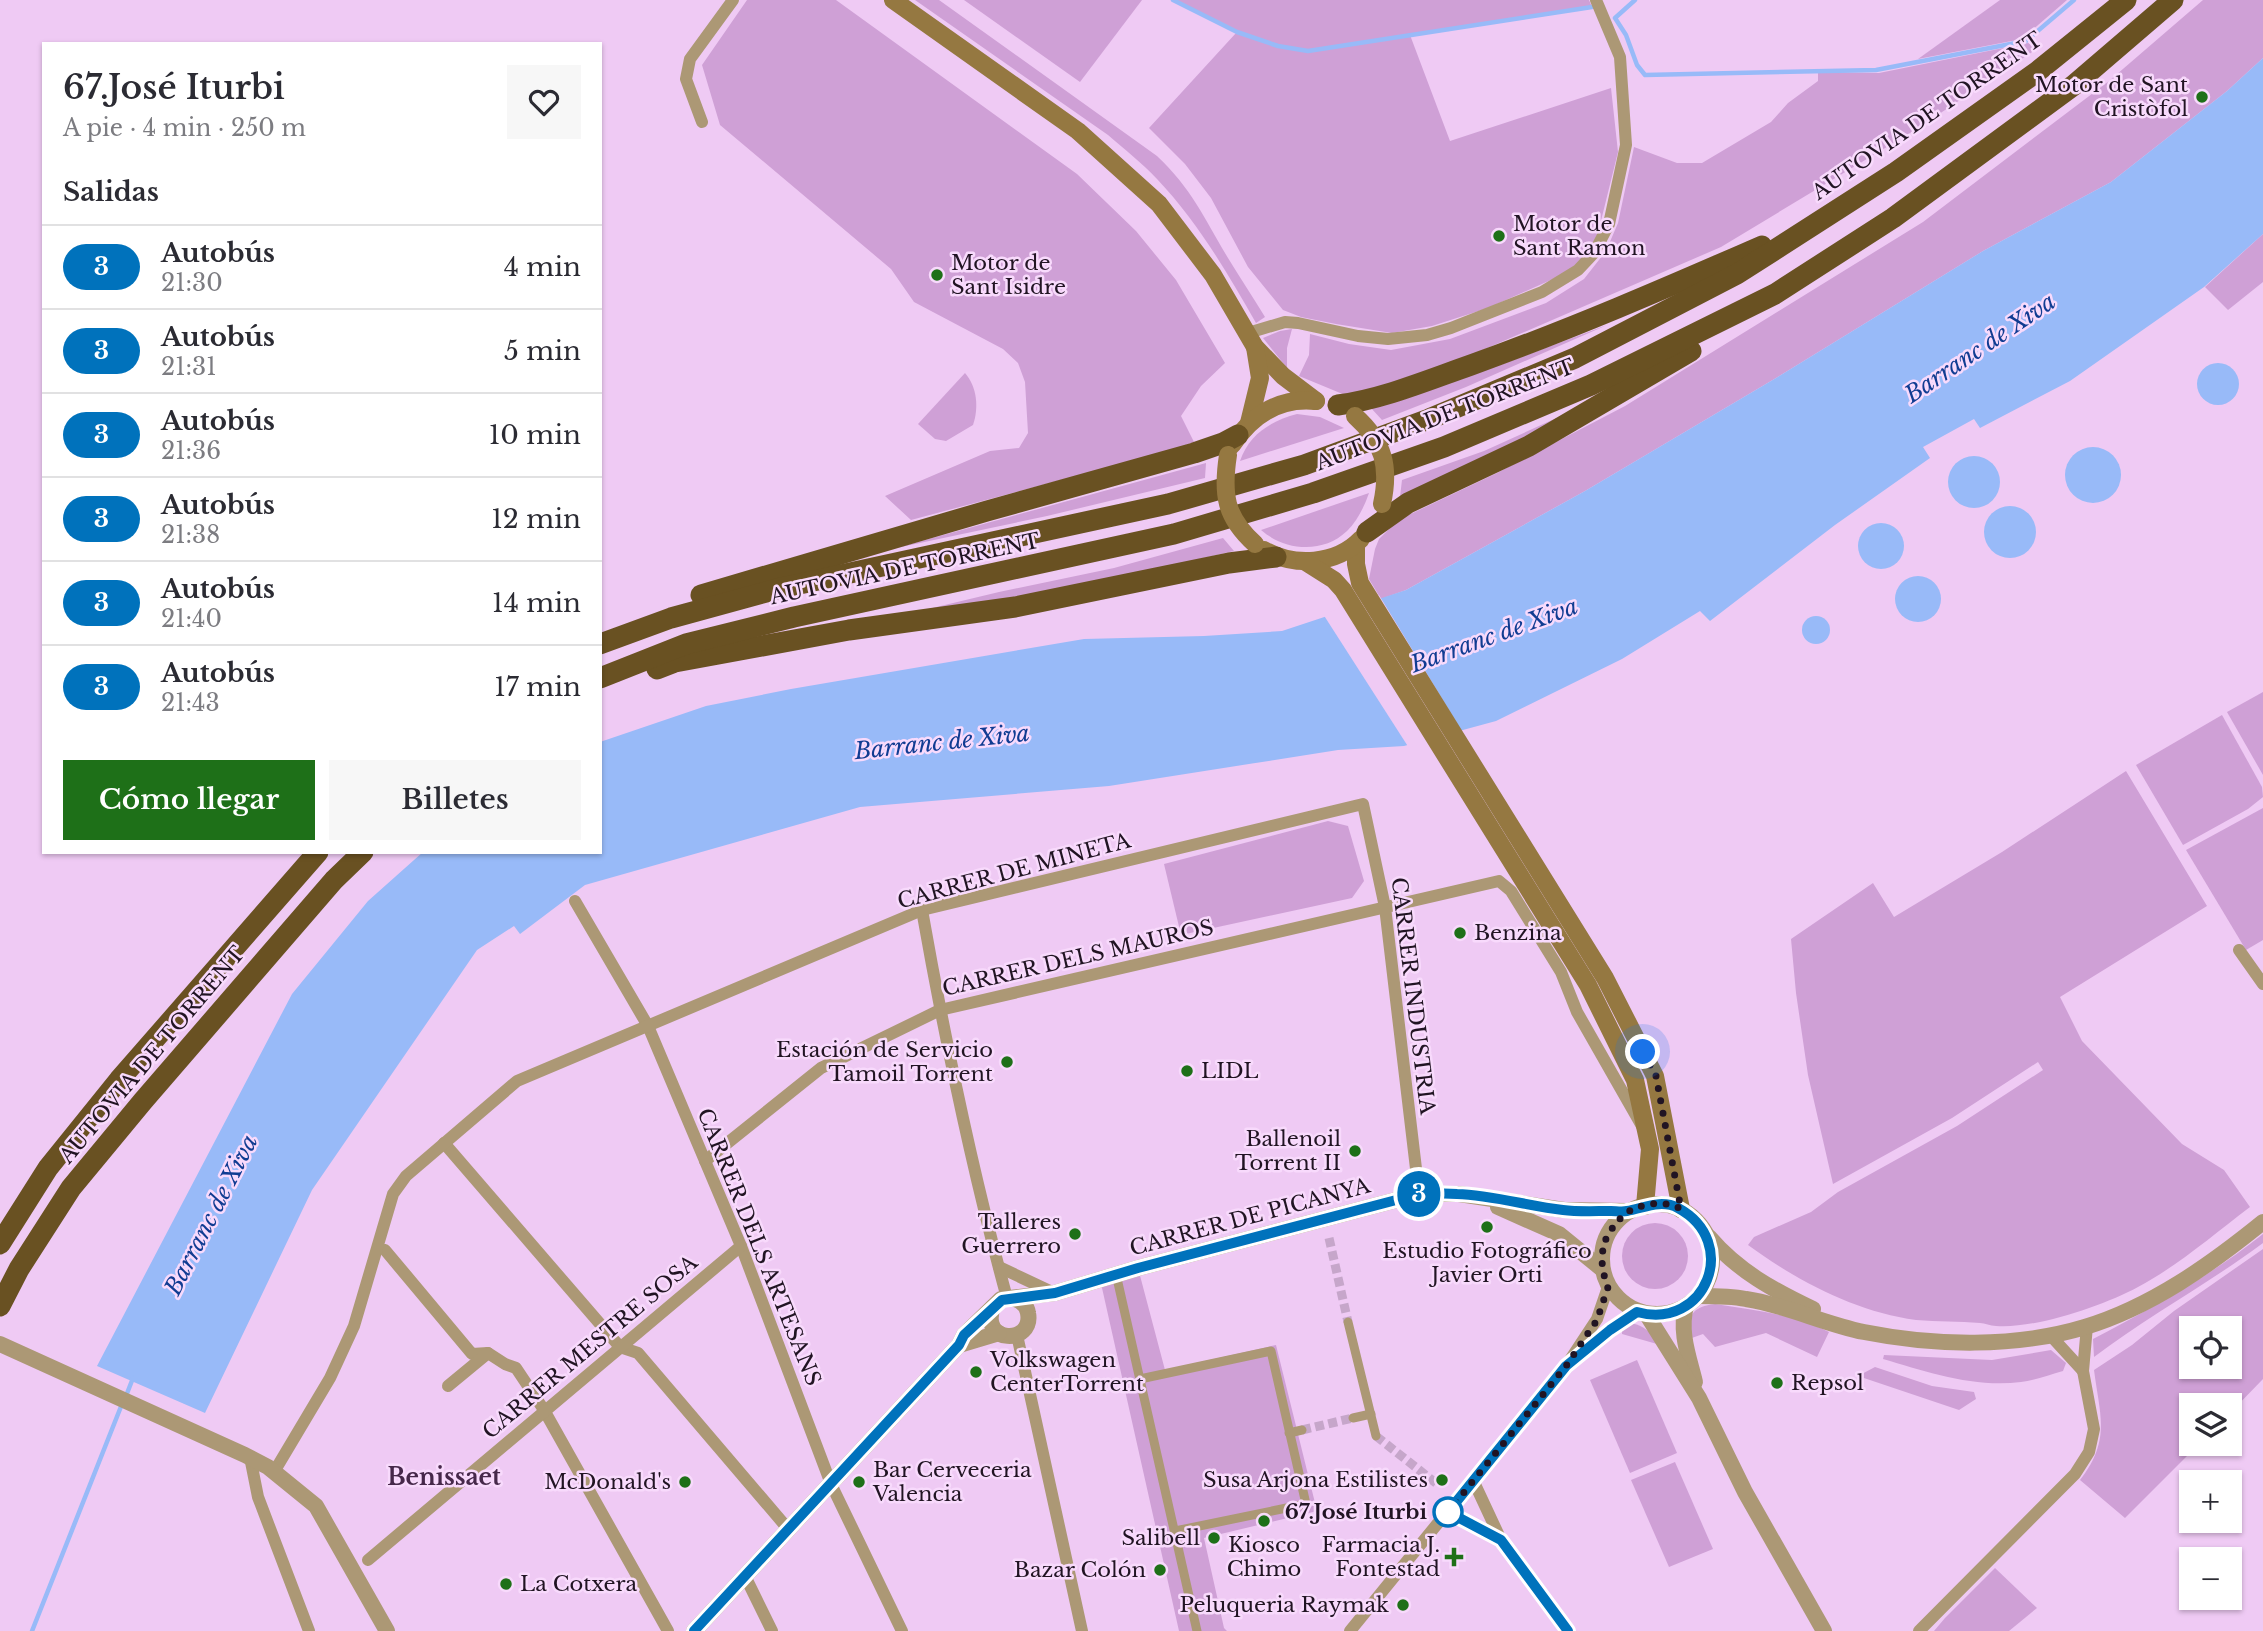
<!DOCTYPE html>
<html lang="es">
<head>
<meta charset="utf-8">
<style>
	:root { --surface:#fff; --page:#f7f7f7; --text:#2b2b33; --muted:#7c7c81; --line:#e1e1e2; --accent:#1e7018 }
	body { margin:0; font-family:"Libre Baskerville",serif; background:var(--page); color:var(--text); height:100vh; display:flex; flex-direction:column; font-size:26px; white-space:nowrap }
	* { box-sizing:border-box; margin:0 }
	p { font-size:23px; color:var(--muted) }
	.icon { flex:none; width:38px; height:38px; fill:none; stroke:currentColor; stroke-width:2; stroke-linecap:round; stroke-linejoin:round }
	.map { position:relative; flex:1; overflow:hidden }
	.details { position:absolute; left:42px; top:42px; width:560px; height:812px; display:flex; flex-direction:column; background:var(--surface); border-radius:0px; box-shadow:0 2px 5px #0004 }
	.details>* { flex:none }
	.badge { padding:0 14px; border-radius:23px; font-size:24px; line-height:46px }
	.tools { position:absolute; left:2179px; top:1316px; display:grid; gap:14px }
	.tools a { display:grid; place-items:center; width:63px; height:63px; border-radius:0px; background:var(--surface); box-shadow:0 2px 5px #0004; font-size:35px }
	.you { position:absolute; width:35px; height:35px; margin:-18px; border:5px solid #fff; border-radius:50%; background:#1a73e8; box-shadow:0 0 0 10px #1a73e833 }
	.map>.badge { position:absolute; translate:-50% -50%; box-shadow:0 0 0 4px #fff }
	h2 { padding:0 21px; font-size:26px; line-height:63px }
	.round { display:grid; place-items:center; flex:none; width:74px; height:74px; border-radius:0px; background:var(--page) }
	.head { display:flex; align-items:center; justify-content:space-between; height:119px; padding:0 21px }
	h1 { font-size:33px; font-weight:600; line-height:52px }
	.action { display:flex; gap:14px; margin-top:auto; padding:14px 21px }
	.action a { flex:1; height:80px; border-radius:0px; background:var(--accent); color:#fff; font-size:28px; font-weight:600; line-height:80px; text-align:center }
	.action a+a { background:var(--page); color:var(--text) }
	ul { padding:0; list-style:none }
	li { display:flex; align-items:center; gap:21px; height:84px; padding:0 21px; border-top:2px solid var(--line) }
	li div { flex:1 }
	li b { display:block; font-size:26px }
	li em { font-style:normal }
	li .badge { min-width:77px; font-weight:700; text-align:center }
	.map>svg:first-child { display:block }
	.green { fill:#cfa0d6; fill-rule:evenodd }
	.water { fill:#98baf8 }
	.pier { fill:#efcaf4 }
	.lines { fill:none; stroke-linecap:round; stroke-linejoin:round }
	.stream { stroke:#98baf8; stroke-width:4.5 }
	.pedestrian-tunnel { stroke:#c6a6ca; stroke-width:9; stroke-dasharray:9 4.5; stroke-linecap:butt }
	.pedestrian { stroke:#ac9875; stroke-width:9 }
	.minor { stroke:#ac9875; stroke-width:12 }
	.tertiary { stroke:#ac9875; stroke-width:16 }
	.secondary { stroke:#957841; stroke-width:18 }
	.motorway { stroke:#695122; stroke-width:21 }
	.secondary-bridge { stroke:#957841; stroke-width:18 }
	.line-casing { stroke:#fff; stroke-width:16 }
	.line { stroke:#0072bc; stroke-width:10 }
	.walk { stroke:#211423; stroke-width:7; stroke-dasharray:0 12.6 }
	.poi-dot { fill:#1e7018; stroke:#f8dafc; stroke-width:2.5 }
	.stop-dot { fill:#fff; stroke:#0072bc; stroke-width:3.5 }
	.labels { text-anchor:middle; stroke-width:5; stroke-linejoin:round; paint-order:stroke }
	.poi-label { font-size:21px; fill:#211423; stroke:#f8dafc; text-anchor:end }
	.street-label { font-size:21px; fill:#211423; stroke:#f8dafc }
	.stop-label { font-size:21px; font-weight:bold; fill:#211423; stroke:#f8dafc; text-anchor:end }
	.water-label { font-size:23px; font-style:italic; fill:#103c92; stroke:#f8dafc }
	.neighbourhood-label { font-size:23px; font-weight:bold; fill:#46284a; stroke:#f8dafc }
</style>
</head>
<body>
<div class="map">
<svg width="2263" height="1631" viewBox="0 0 2263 1631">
	<rect width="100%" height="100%" fill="#efcaf4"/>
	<!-- green -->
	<g class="green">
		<polygon points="747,0 836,0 1077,174 1136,231 1176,280 1225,363 1201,386 1181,416 1194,442 1169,451 911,520 885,496 990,451 1019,448 1028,433 1025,382 1018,363 1003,349 914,302 891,269 720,125 702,65"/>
		<path d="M915 0H939L1157 156C1192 189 1204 218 1228 258 1240 278 1253 297 1265 317L1256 323C1227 272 1197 221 1157 179 1142 163 1124 149 1108 135Z"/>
		<polygon points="964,0 1142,0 1080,82"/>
		<polygon points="1173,0 1589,0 1592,7 1410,35 1450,141 1611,88 1618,152 1596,241 1582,262 1562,275 1488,308 1432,326 1392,333 1336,324 1301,317 1283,310 1248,267 1211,198 1185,164 1149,128 1236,33"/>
		<polygon points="2000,0 2067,0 2022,39 1918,59"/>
		<polygon points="2203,0 2263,0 2263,58 2227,91 2111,182 1983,251 1776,378 1585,491 1406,590 1381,599 1369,579 1375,549 1379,539 1398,520 1497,473 1625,406 1923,222 2109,81"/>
		<polygon points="2028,43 2038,48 1915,130 1721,247 1469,356 1363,394 1345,395 1299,376 1309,355 1310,334 1349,344 1391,350 1450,339 1546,303 1584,279 1606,251 1618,223 1634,147 1677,163 1702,163 1771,122 1788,103 1818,81 1818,72 1879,73"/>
		<polygon points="2263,234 2263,282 2228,310 2205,287"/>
		<polygon points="1607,325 1466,387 1382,420 1371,408 1497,366"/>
		<polygon points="1292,329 1287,348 1287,368 1263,338 1280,331"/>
		<path d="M965 373C977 387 979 407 973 425L946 441 935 439 918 424Z"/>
		<polygon points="1596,400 1557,423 1400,497 1402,480 1484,451"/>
		<path d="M1297 414 1320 417 1344 428 1240 461C1249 434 1271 421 1297 414Z"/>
		<polygon points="1206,463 1205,478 1047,516 896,548"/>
		<path d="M1369 493C1364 507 1358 520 1347 531 1323 554 1285 551 1261 530Z"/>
		<path d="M1223 538 1234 551C1125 577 1014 599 903 615L999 592 1114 568Z"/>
		<polygon points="2263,692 2263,775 2227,712"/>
		<polygon points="2222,715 2262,787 2263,797 2248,809 2183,845 2136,765"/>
		<path d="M2126 771 2207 906 2060 997 2082 1041 2182 1144 2224 1170 2250 1207C2213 1235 2179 1265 2138 1287 2103 1306 2035 1329 1996 1326 1990 1326 1985 1323 1980 1323 1959 1321 1938 1322 1916 1320 1856 1312 1797 1281 1748 1245L1754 1237 1811 1212 1838 1192 1957 1126 2043 1070 2038 1062 1952 1118 1833 1184 1808 1075 1796 993 1791 939 1873 883 1894 917 2002 852Z"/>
		<polygon points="2263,808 2263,940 2246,950 2186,850"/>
		<polygon points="1328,821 1348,826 1364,881 1352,898 1181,935 1164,864"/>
		<circle cx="1655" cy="1256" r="33"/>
		<path d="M2263 1234V1243C2208 1284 2148 1316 2094 1357L2093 1339C2152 1308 2210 1276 2263 1234Z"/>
		<path d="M2263 1249V1379L2230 1413V1405H2191V1444H2199L2125 1518 2080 1480C2111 1440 2100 1416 2094 1370L2132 1345 2174 1311ZM2191 1328H2230V1367H2191Z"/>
		<polygon points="1138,1268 1165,1370 1276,1345 1317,1511 1204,1538 1224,1628 1227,1631 1179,1631 1100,1279"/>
		<path d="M1715 1304C1754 1310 1793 1314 1829 1332L1817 1357 1766 1333 1715 1347 1703 1334 1689 1339C1688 1317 1690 1307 1715 1304Z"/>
		<path d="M1631 1323C1644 1326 1652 1332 1657 1344L1622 1334V1328Z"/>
		<path d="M2051 1350 2066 1363 2063 1371C2049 1375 2035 1380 2021 1382 1974 1388 1927 1372 1883 1359L1884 1355 1992 1360Z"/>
		<polygon points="1637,1360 1677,1453 1630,1473 1590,1380"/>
		<polygon points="1875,1367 1932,1386 1974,1392 1976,1399 1959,1410 1858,1376"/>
		<polygon points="1675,1462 1713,1549 1669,1567 1631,1480"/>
		<polygon points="1995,1568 2037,1608 2009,1631 1934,1631 1945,1618"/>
	</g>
	<!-- water -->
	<g class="water">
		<polygon points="2263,58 2263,234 2204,287 2070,381 1980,428 1974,419 1923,447 1930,458 1835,525 1710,621 1700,611 1622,659 1496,721 1404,746 1338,750 1109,786 860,807 585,885 520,934 514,926 477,950 312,1190 205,1413 97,1366 292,994 368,901 423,852 600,852 600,742 706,706 791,689 1084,639 1204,636 1282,631 1406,590 1585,491 1776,378 1983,251 2111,182 2227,91"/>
		<circle cx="2218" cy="384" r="21"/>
		<circle cx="2093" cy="475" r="28"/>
		<circle cx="1974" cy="482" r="26"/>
		<circle cx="2010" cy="532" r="26"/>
		<circle cx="1881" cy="546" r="23"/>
		<circle cx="1918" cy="599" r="23"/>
		<circle cx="1816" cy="630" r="14"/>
	</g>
	<!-- pier -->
	<polygon class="pier" points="1379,595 1463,733 1409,748 1323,614"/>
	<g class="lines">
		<!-- stream -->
		<g class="stream">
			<polyline points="1173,0 1237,32 1278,46 1308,51 1592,7"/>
			<polyline points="1635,0 1615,18 1626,35 1637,65 1645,75 1876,70 2026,41 2074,0"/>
			<polyline points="126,1396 133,1378"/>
			<polyline points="32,1631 122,1404"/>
		</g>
		<!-- pedestrian-tunnel -->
		<g class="pedestrian-tunnel">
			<polyline points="1329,1238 1348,1322"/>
			<polyline points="1302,1430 1353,1418"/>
			<polyline points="1376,1436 1437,1484"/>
		</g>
		<!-- pedestrian -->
		<g class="pedestrian">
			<polyline points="1116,1274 1197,1631"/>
			<polyline points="1348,1322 1376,1436"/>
			<polyline points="1140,1379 1271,1351 1306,1504 1175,1531"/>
			<polyline points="1353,1418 1371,1414"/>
			<polyline points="1289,1433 1302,1430"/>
		</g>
		<!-- minor -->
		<g class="minor">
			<polyline points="702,122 686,79 690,59 733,0"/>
			<polyline points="1248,333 1285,322 1298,323 1358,336 1388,339 1427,335 1451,328 1542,292 1578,270 1594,253 1609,224 1626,145 1620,57 1596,0"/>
			<polyline points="575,901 648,1026 741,1246 831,1484 902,1631"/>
			<path d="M922 910C945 1040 972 1170 1007 1298"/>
			<polyline points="2239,950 2263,984"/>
			<polyline points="444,1143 620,1347 638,1353 789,1530"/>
			<polyline points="705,1161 821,1068 940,1010 1499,881 1511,891 1561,972 1577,1012 1642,1126"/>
			<polyline points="385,1250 472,1354 488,1353 505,1364 516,1368 544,1410 668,1631"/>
			<polyline points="999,1267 1054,1293"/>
			<polyline points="1017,1335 1082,1631"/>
			<polyline points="2051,1336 2083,1371"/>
			<polyline points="1577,1357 1610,1330 1638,1312"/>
			<polyline points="448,1386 488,1353"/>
			<polyline points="250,1457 258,1497 309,1631"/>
			<polyline points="274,1472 330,1378 354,1326 393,1194 406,1176 517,1081 922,910 1363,804 1385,907 1419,1194"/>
			<polyline points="1473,1480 1501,1540 1568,1631"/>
			<polyline points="1448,1512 1501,1540"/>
			<polyline points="368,1560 741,1246"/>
			<polyline points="745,1576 772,1631"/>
			<polyline points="1350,1631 1566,1366 1597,1319 1608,1287"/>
			<polyline points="1919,1631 2075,1474 2089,1452 2094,1429 2083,1371 2087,1326"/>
		</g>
		<!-- tertiary -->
		<g class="tertiary">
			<circle cx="1657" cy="1259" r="55"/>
			<polyline points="1498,1207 1559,1234 1602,1269"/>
			<path d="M1709 1237C1738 1271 1773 1290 1813 1309"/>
			<path d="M1699 1296C1714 1296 1731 1296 1746 1299 1786 1305 1824 1324 1864 1332 1934 1346 2016 1348 2085 1327 2151 1307 2210 1265 2263 1222"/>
			<path d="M1686 1306C1679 1332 1689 1357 1695 1382"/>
			<path d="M993 1307C979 1344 1034 1345 1028 1313 1027 1305 1021 1301 1013 1298"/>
			<polyline points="1647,1315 1699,1398 1745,1492 1824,1631"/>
			<polyline points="0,1344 245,1455 268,1467 316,1506 387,1631"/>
			<polyline points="959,1345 999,1333"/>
			<polyline points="694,1631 959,1345 964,1335 1001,1299 1055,1293 1138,1268 1419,1194 1459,1194 1564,1210 1627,1211"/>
		</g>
		<!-- secondary -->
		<g class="secondary">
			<polyline points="893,0 1078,131 1159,204 1213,275 1255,347 1283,376 1316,401"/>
			<polyline points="1249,423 1260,378 1255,347"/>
			<path d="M1232 445C1252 415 1279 397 1316 401"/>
			<polyline points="1356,544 1356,564 1360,583 1605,978 1655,1076 1681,1209"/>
			<path d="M1264 550C1294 567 1336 565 1361 539"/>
			<polyline points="1304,561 1334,580 1343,590 1588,985 1635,1080 1650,1149 1645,1206"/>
		</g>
		<!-- motorway -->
		<g class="motorway">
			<path d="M1338 405C1383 399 1428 380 1471 365 1569 330 1666 288 1762 246"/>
			<polyline points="1367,532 1408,503 1529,446 1691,351"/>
			<polyline points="701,595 987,511 1194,453 1223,443 1238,435"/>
			<polyline points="600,644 671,618 781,588 1168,504 1304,465 1429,419 1575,358 1737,274 1896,172 2038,71 2126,0"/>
			<polyline points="657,669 675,662 849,630 1015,607 1229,563 1276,557"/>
			<polyline points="600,678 686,644 794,617 1174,534 1313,493 1444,447 1591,385 1775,294 1893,218 2074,85 2173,0"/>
			<polyline points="0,1244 48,1168 119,1080 318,852"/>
			<polyline points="0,1306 19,1269 71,1188 143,1101 334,880 363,852"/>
		</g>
		<!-- secondary-bridge -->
		<g class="secondary-bridge">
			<path d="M1355 416C1384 442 1390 467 1382 504"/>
			<path d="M1228 455C1222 494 1225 517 1255 544"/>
		</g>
	</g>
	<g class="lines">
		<!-- line casing -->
		<g class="line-casing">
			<path id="line" d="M694 1631 959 1345 964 1335 1002 1300 1055 1293 1138 1268 1419 1194C1432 1194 1444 1193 1457 1194 1492 1195 1528 1206 1563 1210 1578 1212 1595 1211 1611 1211 1616 1211 1622 1212 1627 1211 1644 1208 1661 1199 1678 1208 1741 1242 1706 1331 1637 1312L1610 1330 1566 1366 1448 1512 1501 1540 1568 1631"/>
		</g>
		<!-- line -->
		<use href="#line" class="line"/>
		<!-- walk -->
		<polyline class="walk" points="1448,1512 1566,1366 1597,1320 1608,1287 1602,1269 1603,1244 1616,1222 1633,1208 1658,1203 1673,1205 1681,1209 1656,1076 1643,1052"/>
	</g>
	<!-- markers -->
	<g class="poi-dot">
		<circle cx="2202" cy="97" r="7"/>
		<circle cx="1499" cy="236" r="7"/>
		<circle cx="937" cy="275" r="7"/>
		<circle cx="1460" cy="933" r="7"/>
		<circle cx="1007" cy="1062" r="7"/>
		<circle cx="1187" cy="1071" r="7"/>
		<circle cx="1355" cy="1151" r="7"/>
		<circle cx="1487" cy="1227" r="7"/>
		<circle cx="1075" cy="1234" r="7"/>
		<circle cx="976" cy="1372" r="7"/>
		<circle cx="1777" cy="1383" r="7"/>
		<circle cx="1442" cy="1480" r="7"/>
		<circle cx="685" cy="1482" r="7"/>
		<circle cx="859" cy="1482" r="7"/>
		<circle cx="1264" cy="1521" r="7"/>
		<circle cx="1214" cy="1538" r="7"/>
		<path d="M1450.5 1546.5h7v7h7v7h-7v7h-7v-7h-7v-7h7z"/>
		<circle cx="1160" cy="1570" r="7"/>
		<circle cx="506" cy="1584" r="7"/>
		<circle cx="1403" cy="1605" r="7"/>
	</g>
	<circle class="stop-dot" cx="1448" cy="1512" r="14"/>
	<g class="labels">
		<!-- poi labels -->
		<g class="poi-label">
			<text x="2188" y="92">Motor de Sant<tspan x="2188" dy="24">Cristòfol</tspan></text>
			<text x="1513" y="231" text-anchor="start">Motor de<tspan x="1513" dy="24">Sant Ramon</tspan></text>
			<text x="951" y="270" text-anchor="start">Motor de<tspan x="951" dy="24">Sant Isidre</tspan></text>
			<text x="1474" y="940" text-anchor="start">Benzina</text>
			<text x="993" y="1057">Estación de Servicio<tspan x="993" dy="24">Tamoil Torrent</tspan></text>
			<text x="1201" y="1078" text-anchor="start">LIDL</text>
			<text x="1341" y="1146">Ballenoil<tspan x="1341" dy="24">Torrent II</tspan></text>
			<text x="1061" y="1229">Talleres<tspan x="1061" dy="24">Guerrero</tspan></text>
			<text x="1487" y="1258" text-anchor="middle">Estudio Fotográfico<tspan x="1487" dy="24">Javier Orti</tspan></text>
			<text x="990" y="1367" text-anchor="start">Volkswagen<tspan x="990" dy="24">CenterTorrent</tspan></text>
			<text x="1791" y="1390" text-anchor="start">Repsol</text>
			<text x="873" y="1477" text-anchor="start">Bar Cerveceria<tspan x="873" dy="24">Valencia</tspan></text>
			<text x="1428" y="1487">Susa Arjona Estilistes</text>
			<text x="671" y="1489">McDonald's</text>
			<text x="1200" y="1545">Salibell</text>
			<text x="1264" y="1552" text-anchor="middle">Kiosco<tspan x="1264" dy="24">Chimo</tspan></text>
			<text x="1440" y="1552">Farmacia J.<tspan x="1440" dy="24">Fontestad</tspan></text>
			<text x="1146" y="1577">Bazar Colón</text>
			<text x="520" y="1591" text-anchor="start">La Cotxera</text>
			<text x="1389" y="1612">Peluqueria Raymak</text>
		</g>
		<!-- street labels -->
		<g class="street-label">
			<text transform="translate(1927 116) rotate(-35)" y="7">AUTOVIA DE TORRENT</text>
			<text transform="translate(1445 415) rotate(-21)" y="7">AUTOVIA DE TORRENT</text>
			<text transform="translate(905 569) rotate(-12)" y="7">AUTOVIA DE TORRENT</text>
			<text transform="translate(1014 871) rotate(-15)" y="7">CARRER DE MINETA</text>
			<text transform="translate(1078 958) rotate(-13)" y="7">CARRER DELS MAUROS</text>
			<text transform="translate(1413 996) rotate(83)" y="7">CARRER INDUSTRIA</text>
			<text transform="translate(152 1055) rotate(-50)" y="7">AUTOVIA DE TORRENT</text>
			<text transform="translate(1250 1217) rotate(-15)" y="7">CARRER DE PICANYA</text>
			<text transform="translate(759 1247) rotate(68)" y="7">CARRER DELS ARTESANS</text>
			<text transform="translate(590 1347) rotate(-40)" y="7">CARRER MESTRE SOSA</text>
		</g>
		<!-- stop labels -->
		<g class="stop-label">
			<text x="1427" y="1519">67.José Iturbi</text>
		</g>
		<!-- water labels -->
		<g class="water-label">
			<text transform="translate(1980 348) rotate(-34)" y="8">Barranc de Xiva</text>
			<text transform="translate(1494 635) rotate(-20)" y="8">Barranc de Xiva</text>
			<text transform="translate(942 742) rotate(-6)" y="8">Barranc de Xiva</text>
			<text transform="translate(211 1215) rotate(-63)" y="8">Barranc de Xiva</text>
		</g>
		<!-- neighbourhood labels -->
		<g class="neighbourhood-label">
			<text x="444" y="1485">Benissaet</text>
		</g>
	</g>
</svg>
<div class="tools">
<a><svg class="icon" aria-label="locate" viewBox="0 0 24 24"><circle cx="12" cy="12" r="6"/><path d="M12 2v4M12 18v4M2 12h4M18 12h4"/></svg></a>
<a><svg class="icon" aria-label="layers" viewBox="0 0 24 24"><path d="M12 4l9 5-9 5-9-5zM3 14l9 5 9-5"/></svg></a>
<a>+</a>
<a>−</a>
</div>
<div class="you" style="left:1643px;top:1052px"></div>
<b class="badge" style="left:1419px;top:1194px;background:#0072bc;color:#fff">3</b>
<section class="details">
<div class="head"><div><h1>67.José Iturbi</h1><p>A pie · 4 min · 250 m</p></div><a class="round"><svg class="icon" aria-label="heart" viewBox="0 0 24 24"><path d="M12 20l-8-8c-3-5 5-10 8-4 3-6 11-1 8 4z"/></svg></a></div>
<h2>Salidas</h2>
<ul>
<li><span class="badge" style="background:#0072bc;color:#fff">3</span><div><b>Autobús</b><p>21:30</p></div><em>4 min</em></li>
<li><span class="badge" style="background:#0072bc;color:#fff">3</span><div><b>Autobús</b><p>21:31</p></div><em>5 min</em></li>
<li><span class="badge" style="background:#0072bc;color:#fff">3</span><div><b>Autobús</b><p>21:36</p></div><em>10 min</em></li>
<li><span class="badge" style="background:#0072bc;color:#fff">3</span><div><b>Autobús</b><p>21:38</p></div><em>12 min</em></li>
<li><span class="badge" style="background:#0072bc;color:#fff">3</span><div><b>Autobús</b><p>21:40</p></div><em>14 min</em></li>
<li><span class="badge" style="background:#0072bc;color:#fff">3</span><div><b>Autobús</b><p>21:43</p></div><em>17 min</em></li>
</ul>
<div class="action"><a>Cómo llegar</a><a>Billetes</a></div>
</section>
</div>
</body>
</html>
